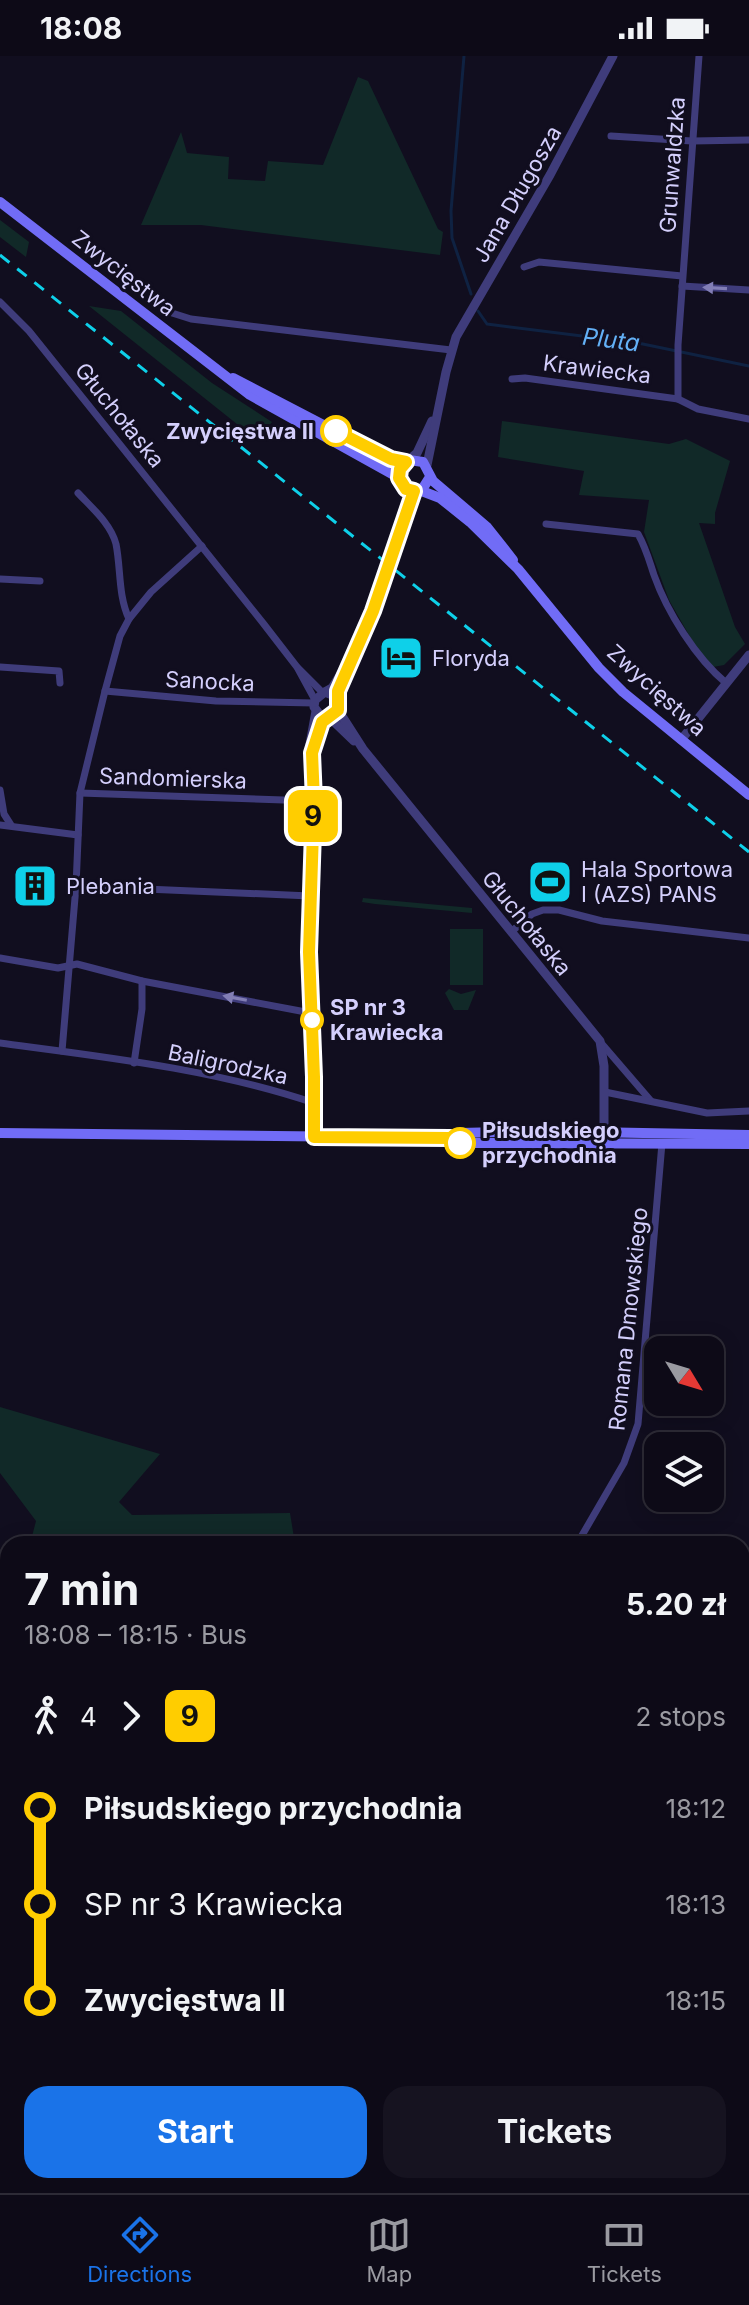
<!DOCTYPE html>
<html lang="en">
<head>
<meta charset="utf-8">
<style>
	:root { --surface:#0d0a17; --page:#161320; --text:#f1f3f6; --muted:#9a9aa1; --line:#2d2b36; --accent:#1a73e8 }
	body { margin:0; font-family:Inter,sans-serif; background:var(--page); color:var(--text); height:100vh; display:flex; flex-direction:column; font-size:30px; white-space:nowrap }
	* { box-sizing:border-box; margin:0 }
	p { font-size:26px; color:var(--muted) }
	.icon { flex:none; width:44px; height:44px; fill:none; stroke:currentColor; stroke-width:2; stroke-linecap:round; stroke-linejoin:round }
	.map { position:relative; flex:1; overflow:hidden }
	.drawer { position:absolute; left:0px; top:1480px; width:750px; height:658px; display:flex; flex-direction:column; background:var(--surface); border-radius:24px 24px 0 0; box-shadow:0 4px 20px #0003,0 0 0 2px var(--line) }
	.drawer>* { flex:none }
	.badge { padding:0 16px; border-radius:12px; font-size:28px; line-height:52px }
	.needle { width:52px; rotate:128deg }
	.controls { position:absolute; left:644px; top:1280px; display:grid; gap:16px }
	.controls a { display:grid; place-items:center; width:80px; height:80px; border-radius:16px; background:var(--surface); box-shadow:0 4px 20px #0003,0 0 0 2px var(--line); font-size:40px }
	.map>.badge { position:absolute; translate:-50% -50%; box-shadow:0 0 0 4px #fff }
	.legs { display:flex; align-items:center; gap:12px; height:88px; padding:0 24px; font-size:26px }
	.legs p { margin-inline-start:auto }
	.summary { display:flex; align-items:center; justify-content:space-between; height:136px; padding:0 24px }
	h1 { font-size:44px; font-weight:700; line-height:60px }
	.button { display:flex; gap:16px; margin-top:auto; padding:16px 24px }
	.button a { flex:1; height:92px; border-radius:24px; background:var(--accent); color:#fff; font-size:32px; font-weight:700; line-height:92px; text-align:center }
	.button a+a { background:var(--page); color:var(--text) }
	ul { padding:0 24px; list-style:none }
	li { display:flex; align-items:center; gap:28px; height:96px; font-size:30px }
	li i { display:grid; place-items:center; width:12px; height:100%; margin:0 10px; background:currentColor }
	li i::after { content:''; width:20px; height:20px; margin:-10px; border:6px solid; border-radius:50%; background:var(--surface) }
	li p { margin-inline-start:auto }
	li:first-child i { background:linear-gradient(#0000 50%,currentColor 0) }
	li:last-child i { background:linear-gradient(currentColor 50%,#0000 0) }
	.status { display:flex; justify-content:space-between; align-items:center; height:56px; padding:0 40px; background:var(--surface); direction:ltr }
	.status svg { height:22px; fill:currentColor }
	.tab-bar { display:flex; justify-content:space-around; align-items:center; height:112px; border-top:2px solid var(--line); background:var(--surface); font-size:22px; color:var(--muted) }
	.tab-bar a { display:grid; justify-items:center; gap:4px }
	.tab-bar .current { color:var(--accent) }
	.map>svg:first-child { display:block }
	.green { fill:#112928 }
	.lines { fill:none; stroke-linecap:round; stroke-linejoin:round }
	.stream { stroke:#0f2242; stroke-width:3 }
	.minor { stroke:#3f3c7b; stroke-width:7 }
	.tertiary { stroke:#3f3c7b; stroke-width:9 }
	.secondary { stroke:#716cf6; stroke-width:10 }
	.rail { stroke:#0ed0e9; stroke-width:3; stroke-dasharray:12 10; stroke-linecap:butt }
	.oneway { fill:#827eb5 }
	.line-1-casing { stroke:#fff; stroke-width:18 }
	.line-1 { stroke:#ffcd00; stroke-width:12 }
	.stop-1-dot { fill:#fff; stroke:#ffcd00; stroke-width:4 }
	.labels { text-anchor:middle; stroke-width:6; stroke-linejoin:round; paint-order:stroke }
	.street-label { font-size:22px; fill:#d4cffc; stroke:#110e1f }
	.stop-label { font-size:22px; font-weight:bold; fill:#d4cffc; stroke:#110e1f; text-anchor:start }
	.poi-label { font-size:22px; fill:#d4cffc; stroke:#110e1f; text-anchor:start }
	.water-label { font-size:24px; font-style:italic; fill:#63b0f6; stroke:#110e1f }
</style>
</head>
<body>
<div class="status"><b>18:08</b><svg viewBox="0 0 49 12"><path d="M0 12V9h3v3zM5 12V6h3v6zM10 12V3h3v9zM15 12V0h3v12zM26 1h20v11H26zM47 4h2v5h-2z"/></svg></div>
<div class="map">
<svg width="749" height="2137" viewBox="0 0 749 2137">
	<rect width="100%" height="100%" fill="#110e1f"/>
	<!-- green -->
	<g class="green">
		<polygon points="358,21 368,25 438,173 443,176 440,199 201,169 141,169 181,76 187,97 229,101 228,123 265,125 268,105 323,109"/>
		<polygon points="0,164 29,186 26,201 0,181"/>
		<polygon points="89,250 121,255 212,327 272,366 257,384"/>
		<polygon points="502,365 669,388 686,383 730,405 715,457 715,468 699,467 735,571 745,588 724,609 713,611 697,593 669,544 658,514 644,476 649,444 579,439 584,415 498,401"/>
		<polygon points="363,842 472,852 472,857 375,848 362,846"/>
		<rect x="450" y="873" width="33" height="56"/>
		<polygon points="449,933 461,938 476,934 468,954 454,954 445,937"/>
		<polygon points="0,1351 160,1398 119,1446 132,1459 290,1457 295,1488 30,1488 36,1465 0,1417"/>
		<polygon points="0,1977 8,1990 8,2130 84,2130 87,2137 0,2137"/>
		<polygon points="282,2130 556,2130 558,2137 260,2137"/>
	</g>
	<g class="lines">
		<!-- stream -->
		<g class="stream">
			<polyline points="464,0 451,155 452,182 471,238"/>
			<polyline points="478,255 487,268 638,287 749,310"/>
			<polyline points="440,2130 442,2137"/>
		</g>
		<!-- minor -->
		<g class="minor">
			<polyline points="611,80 692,85 749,84"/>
			<polyline points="524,211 539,206 682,220"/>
			<polyline points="682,230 749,234"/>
			<polyline points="0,246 29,275 263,567 297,611 315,644"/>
			<polyline points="172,257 191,263 451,294"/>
			<polyline points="512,323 525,322 678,343 698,353 749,363"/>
			<polyline points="678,343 678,289 699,0"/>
			<path d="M78 437C92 452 111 468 116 488 121 513 118 539 129 563"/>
			<path d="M546 468 638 478C646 492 649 504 654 519 667 556 696 602 726 627"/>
			<polyline points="0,523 40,525"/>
			<polyline points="0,611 59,615 60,627"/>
			<polyline points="298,612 323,637"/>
			<polyline points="105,635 216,645 314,647"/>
			<polyline points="0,734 4,758 11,769"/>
			<polyline points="80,737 314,745"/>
			<polyline points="0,769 78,779"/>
			<polyline points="76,830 310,840"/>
			<polyline points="511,876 532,858 543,854 559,854 602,865 749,882"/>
			<polyline points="0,902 58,912 77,908 142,925 311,957"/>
			<path d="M0 987C105 1001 213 1013 314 1047"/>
			<polyline points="602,988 651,1045"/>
			<polyline points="62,995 76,830 80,737 105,635 120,580 129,563 151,536 202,490"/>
			<polyline points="134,1007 142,953 142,925"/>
			<polyline points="605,1036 707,1057 749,1055"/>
			<polyline points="577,1488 624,1407 638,1368 662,1087"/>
			<polyline points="742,1569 749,1567"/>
			<polyline points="0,1575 8,1579"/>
			<polyline points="742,1764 749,1761"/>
			<polyline points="742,1842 749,1862"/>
			<polyline points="742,2123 749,2117"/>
			<polyline points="725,2137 733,2130"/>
		</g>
		<!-- tertiary -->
		<g class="tertiary">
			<polyline points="409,404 417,397 432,365"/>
			<polyline points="427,409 446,316 456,281 550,119 613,0"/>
			<polyline points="325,636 332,632 348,606"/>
			<polyline points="337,641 365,575 414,435"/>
			<polyline points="338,654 329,661 321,660 314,651 315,644 325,636 337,641 338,654 363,693 600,985 604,1010 604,1084"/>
			<polyline points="329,661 354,685"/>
			<polyline points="681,684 749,599"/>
			<polyline points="314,690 320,671 327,661"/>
			<polyline points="314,1081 314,1021 309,896 314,745 310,688 316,655"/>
		</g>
		<!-- secondary -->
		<g class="secondary">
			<polyline points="0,146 250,339 399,422"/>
			<polyline points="233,322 379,398 406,406"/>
			<polyline points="430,421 423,432 414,435 403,430 399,417 402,409 409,404 423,406 433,425 487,471 513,504"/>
			<polyline points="419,434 440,442 470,466 518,513 599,612 623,636 749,739"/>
			<polyline points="0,1077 450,1082 460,1087 495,1087 749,1088"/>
			<polyline points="450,1082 460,1077 537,1075 749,1079"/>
		</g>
		<!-- rail -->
		<polyline class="rail" points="0,199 749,796"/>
	</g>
	<!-- one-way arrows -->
	<defs><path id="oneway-solid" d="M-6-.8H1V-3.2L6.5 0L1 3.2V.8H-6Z" transform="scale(2)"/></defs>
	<g class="oneway">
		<use href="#oneway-solid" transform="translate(715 232) rotate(-177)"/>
		<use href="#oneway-solid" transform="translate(235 942) rotate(-169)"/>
	</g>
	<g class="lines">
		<!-- line-1 casing -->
		<g class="line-1-casing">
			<polyline id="line-1" points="336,375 391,403 406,406 400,413 399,422 406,433 414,435 373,555 338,635 338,654 322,666 312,697 314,745 309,896 314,1021 314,1081 450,1082 460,1087"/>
		</g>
		<!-- line-1 -->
		<use href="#line-1" class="line-1"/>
	</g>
	<!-- icons -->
	<defs>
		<g id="hotel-square" transform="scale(2.3)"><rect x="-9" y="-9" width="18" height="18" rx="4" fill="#0ed0e9" stroke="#110e1f"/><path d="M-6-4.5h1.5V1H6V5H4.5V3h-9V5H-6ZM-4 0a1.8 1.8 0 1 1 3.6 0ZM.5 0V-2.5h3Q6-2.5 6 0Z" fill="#111"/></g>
		<g id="stadium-square" transform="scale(2.3)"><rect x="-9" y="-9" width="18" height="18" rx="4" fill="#0ed0e9" stroke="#110e1f"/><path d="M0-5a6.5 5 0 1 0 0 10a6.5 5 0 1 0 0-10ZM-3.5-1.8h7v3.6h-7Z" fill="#111"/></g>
		<g id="building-square" transform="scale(2.3)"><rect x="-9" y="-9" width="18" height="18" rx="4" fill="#0ed0e9" stroke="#110e1f"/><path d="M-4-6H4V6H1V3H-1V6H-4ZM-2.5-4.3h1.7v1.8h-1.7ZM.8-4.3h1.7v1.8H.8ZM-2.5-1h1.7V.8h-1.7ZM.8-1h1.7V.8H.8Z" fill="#111"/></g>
	</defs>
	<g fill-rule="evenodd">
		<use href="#hotel-square" x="401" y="602"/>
		<use href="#stadium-square" x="550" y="826"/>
		<use href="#building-square" x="35" y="830"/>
	</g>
	<!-- markers -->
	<g class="stop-1-dot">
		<circle cx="336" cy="375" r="14"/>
		<circle cx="312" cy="964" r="10"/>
		<circle cx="460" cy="1087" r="14"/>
	</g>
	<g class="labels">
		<!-- street labels -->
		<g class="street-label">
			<text transform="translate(672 109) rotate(-86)" y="8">Grunwaldzka</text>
			<text transform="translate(517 138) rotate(-60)" y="8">Jana Długosza</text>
			<text transform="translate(124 217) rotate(38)" y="8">Zwycięstwa</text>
			<text transform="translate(597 313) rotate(7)" y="8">Krawiecka</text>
			<text transform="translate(120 359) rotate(51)" y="8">Głuchołaska</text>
			<text transform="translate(210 625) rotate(3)" y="8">Sanocka</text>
			<text transform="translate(657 634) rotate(42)" y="8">Zwycięstwa</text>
			<text transform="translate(173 722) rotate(2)" y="8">Sandomierska</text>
			<text transform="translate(527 867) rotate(51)" y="8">Głuchołaska</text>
			<text transform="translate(228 1008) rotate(12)" y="8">Baligrodzka</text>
			<text transform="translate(628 1263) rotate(-84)" y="8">Romana Dmowskiego</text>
		</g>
		<!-- stop labels -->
		<g class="stop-label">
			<text x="314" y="383" text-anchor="end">Zwycięstwa II</text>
			<text x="330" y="959">SP nr 3<tspan x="330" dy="25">Krawiecka</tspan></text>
			<text x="482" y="1082">Piłsudskiego<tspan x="482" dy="25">przychodnia</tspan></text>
		</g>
		<!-- poi labels -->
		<g class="poi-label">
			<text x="432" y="610">Floryda</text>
			<text x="581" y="821">Hala Sportowa<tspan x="581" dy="25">I (AZS) PANS</tspan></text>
			<text x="66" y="838">Plebania</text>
		</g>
		<!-- water labels -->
		<g class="water-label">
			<text transform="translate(611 284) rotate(7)" y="8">Pluta</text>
		</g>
	</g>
</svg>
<div class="controls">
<a><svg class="needle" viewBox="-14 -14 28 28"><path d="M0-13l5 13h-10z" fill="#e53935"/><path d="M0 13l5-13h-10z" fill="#9a9aa1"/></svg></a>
<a><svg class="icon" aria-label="layers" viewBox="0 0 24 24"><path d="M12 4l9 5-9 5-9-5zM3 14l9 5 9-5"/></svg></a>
</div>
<b class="badge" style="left:313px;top:760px;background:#ffcd00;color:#111">9</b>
<section class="drawer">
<div class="summary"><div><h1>7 min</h1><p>18:08 – 18:15 · Bus</p></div><b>5.20 zł</b></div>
<div class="legs"><svg class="icon" aria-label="walk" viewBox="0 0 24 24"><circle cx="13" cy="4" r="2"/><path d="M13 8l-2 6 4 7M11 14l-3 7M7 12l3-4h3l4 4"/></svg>4<svg class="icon" aria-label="forward" viewBox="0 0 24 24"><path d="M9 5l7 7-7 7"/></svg><b class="badge" style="background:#ffcd00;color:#111">9</b><p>2 stops</p></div>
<ul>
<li><i style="color:#ffcd00"></i><b>Piłsudskiego przychodnia</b><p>18:12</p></li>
<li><i style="color:#ffcd00"></i><span>SP nr 3 Krawiecka</span><p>18:13</p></li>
<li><i style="color:#ffcd00"></i><b>Zwycięstwa II</b><p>18:15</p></li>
</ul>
<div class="button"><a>Start</a><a>Tickets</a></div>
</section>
</div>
<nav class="tab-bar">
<a class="current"><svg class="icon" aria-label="directions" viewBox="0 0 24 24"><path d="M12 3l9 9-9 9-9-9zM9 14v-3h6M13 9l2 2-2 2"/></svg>Directions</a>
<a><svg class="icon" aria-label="map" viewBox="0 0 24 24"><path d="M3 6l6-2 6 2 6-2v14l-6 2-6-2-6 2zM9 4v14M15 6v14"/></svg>Map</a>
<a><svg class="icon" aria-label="tickets" viewBox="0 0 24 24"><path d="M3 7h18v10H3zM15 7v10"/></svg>Tickets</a>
</nav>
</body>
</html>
